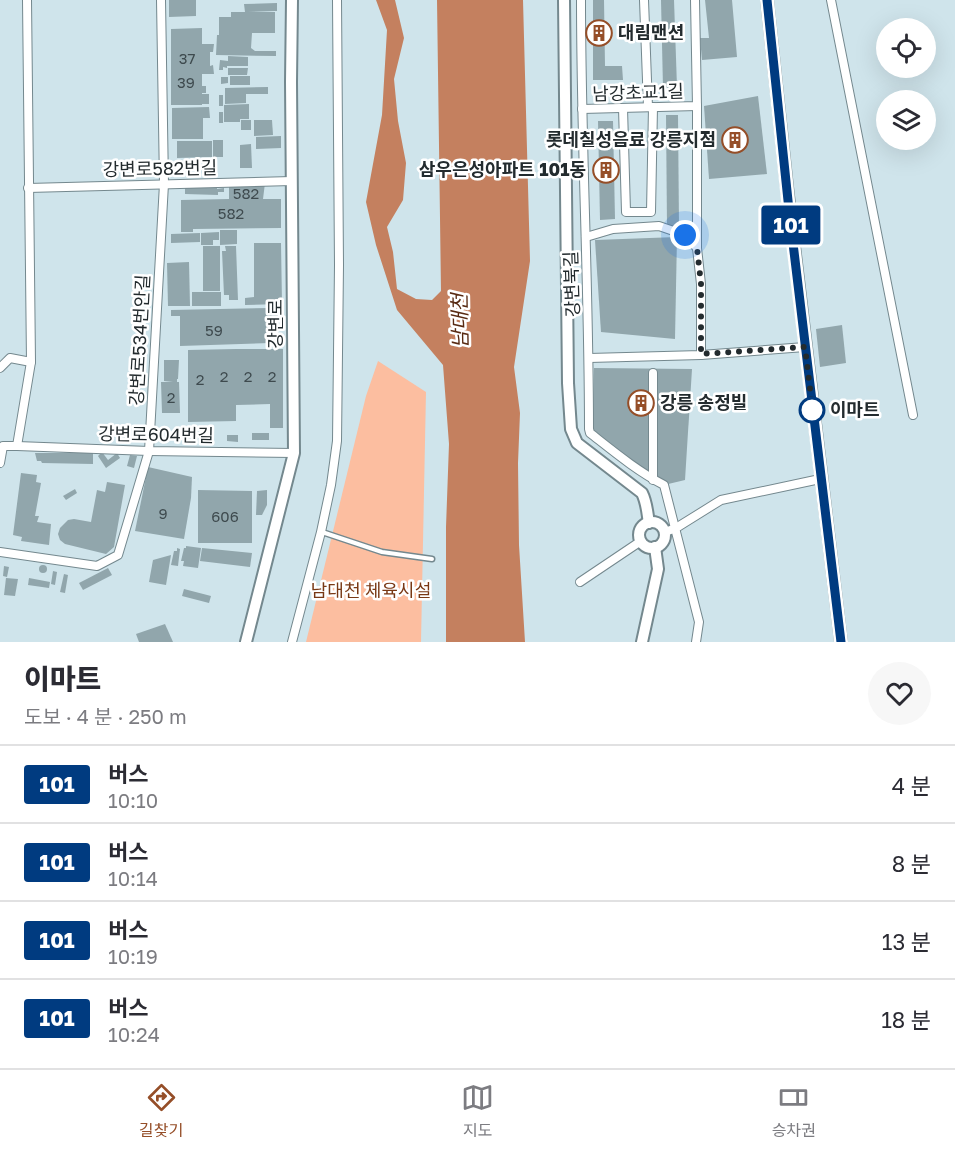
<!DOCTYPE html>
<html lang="ko">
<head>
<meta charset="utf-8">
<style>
	:root { --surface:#fff; --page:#f7f7f7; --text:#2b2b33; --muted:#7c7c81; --line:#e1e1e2; --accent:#954e28 }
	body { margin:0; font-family:"Golos Text","Noto Sans KR",sans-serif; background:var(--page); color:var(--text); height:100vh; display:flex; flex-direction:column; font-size:22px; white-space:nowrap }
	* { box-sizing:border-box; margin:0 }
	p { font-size:20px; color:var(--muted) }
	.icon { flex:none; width:33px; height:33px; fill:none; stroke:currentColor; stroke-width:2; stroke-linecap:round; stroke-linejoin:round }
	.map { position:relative; height:642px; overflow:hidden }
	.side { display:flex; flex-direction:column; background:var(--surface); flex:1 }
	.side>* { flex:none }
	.badge { padding:0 12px; border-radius:4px; font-size:21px; line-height:39px }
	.buttons { position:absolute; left:876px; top:18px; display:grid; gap:12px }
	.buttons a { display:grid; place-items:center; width:60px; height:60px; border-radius:50%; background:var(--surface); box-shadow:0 6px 24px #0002; font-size:30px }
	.you { position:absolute; width:30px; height:30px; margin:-15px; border:4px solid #fff; border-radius:50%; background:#1a73e8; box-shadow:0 0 0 9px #1a73e833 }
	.map>.badge { position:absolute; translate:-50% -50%; box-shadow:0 0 0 3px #fff }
	.round { display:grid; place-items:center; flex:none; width:63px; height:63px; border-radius:32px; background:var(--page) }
	.head { display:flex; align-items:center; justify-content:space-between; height:102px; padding:0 24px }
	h1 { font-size:28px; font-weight:800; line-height:45px }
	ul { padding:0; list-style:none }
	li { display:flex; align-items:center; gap:18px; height:78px; padding:0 24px; border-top:2px solid var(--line) }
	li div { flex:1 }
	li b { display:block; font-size:22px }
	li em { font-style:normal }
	li .badge { min-width:66px; font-weight:700; text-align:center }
	.tab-bar { display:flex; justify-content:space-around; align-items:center; height:84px; border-top:2px solid var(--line); background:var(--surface); font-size:16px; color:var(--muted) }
	.tab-bar a { display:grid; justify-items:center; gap:3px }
	.tab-bar .active { color:var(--accent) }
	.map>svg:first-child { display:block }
	.green { fill:#fcbea0 }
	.water { fill:#c4805f }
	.building { fill:#91a6ac }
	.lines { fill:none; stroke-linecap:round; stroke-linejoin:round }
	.lane-casing { stroke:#74888e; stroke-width:7 }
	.street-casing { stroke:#74888e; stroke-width:10 }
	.secondary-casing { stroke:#74888e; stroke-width:14 }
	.lane { stroke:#fff; stroke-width:4 }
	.street { stroke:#fff; stroke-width:8 }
	.secondary { stroke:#fff; stroke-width:10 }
	.line-casing { stroke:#fff; stroke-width:14 }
	.line { stroke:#003b80; stroke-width:9 }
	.walk { stroke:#232b2e; stroke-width:6; stroke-dasharray:0 10.8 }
	.stop-dot { fill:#fff; stroke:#003b80; stroke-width:3 }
	.labels { text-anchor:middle; stroke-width:5; stroke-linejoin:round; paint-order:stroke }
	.number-label { font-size:15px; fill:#3e4a4e }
	.poi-label { font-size:18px; font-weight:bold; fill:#232b2e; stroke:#fff; text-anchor:start }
	.street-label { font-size:18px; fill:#232b2e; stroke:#fff }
	.stop-label { font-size:18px; font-weight:bold; fill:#232b2e; stroke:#fff; text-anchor:start }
	.park-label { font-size:18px; fill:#793915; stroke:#fff }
	.water-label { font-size:20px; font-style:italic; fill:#582a12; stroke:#fff }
</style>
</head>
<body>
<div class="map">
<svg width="955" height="642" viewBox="0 0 955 642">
	<rect width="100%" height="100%" fill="#cfe4eb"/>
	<!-- green -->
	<polygon class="green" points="378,361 426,392 421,642 306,642 366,396"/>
	<!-- water -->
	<polygon class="water" points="376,0 395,0 404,38 394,79 398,121 406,163 403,200 387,227 393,252 397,289 416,299 432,300 441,291 437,0 523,0 530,261 514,367 520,413 518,463 519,545 525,642 446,642 446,527 449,444 443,365 397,310 376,245 366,202 382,115 387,30"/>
	<!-- building -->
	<g class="building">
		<polygon points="169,0 196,0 196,16 169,17"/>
		<polygon points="593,0 604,0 605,66 622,66 623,80 593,80"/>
		<polygon points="661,0 674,0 677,87 663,88"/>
		<polygon points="705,0 732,0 737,57 702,60 700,38 709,38"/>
		<polygon points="277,3 277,11 248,11 275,12 275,33 252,33 251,48 255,51 276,51 276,56 216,55 217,35 219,35 219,17 231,17 231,12 245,12 244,4"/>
		<polygon points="202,28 202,44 214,44 213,52 210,52 210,66 213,65 214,74 202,74 202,86 206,86 206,93 202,93 202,94 209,94 209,104 202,104 202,105 171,105 171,29"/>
		<polygon points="228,56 248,57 248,66 227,66 227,68 223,67 223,70 219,70 220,60 228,61"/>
		<polygon points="228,68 248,68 247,75 228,75"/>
		<rect x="230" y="76" width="20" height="9"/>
		<polygon points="221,77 228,77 228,83 221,84"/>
		<polygon points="268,87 268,94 246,94 246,103 225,104 225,88"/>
		<rect x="219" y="95" width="4" height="11"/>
		<polygon points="758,96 767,174 709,179 704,106"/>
		<polygon points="249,104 249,119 240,119 240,122 224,122 224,105"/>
		<polygon points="209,107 210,118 203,118 203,139 172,139 172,108"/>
		<rect x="219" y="112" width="4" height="11"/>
		<polygon points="666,115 678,115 679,227 667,227"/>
		<rect x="241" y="120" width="10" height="10"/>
		<polygon points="254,120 272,120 273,135 254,136"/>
		<polygon points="598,121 613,121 615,219 600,220"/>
		<polygon points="281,136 281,148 256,149 256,137"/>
		<rect x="213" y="140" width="10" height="17"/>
		<polygon points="177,141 212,141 212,157 177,158"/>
		<polygon points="251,144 252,168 240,168 240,145"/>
		<polygon points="229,183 265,183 263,199 281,199 281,228 193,229 193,232 181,232 181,200 229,199"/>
		<polygon points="217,184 217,189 224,188 224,192 218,192 218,195 185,194 185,185"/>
		<polygon points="220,230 237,230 237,244 220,245"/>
		<polygon points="219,232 219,240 213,240 213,245 201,245 201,233"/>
		<polygon points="200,233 200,242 171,243 171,234"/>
		<polygon points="677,237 675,339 601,332 595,240"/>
		<polygon points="254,243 281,243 282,304 245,305 245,298 254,297"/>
		<rect x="203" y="246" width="17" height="45"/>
		<polygon points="225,246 236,246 238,300 229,300 229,295 224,295 222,251 226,251"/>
		<polygon points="189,262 190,306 168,306 167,263"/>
		<rect x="192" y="292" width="29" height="14"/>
		<polygon points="270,308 270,313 278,314 278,325 271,325 271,332 269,332 269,336 271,336 272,339 278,339 278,345 271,345 271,343 180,346 180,316 171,316 171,310"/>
		<polygon points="842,325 846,363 820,367 816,329"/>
		<polygon points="236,349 283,349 283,428 270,428 270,404 236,405 236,421 188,422 188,350"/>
		<polygon points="164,360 179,360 178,379 177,379 177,382 179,382 180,413 162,413 161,382 173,382 164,381"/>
		<polygon points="594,368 692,369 685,480 664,485 593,437"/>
		<rect x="252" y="433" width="17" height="7"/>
		<polygon points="227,435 238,435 238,442 227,441"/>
		<polygon points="102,452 108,460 117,453 120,458 106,468 98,456"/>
		<polygon points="35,453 93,453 93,464 42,463 41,461 37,461"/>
		<polygon points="130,455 137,456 134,468 127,466"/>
		<polygon points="148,467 192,477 191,498 184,539 135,531"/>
		<polygon points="21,473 37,475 36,482 41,483 35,516 39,516 37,522 51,524 49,545 21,541 22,537 13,535"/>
		<polygon points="107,482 125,485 114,547 106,554 65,544 60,540 58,534 60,528 68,520 74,519 91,522 97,490 105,492"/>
		<polygon points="75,489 77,493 66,500 63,496"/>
		<polygon points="198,490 252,491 252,543 198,543"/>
		<polygon points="267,490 267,505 262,515 256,515 257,491"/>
		<polygon points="186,546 201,548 198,568 183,566 184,561 181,561 184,548 186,548"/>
		<polygon points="177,548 180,549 178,566 171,565 174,551 177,551"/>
		<polygon points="202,548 252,553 250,567 200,561"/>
		<polygon points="171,555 166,585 149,582 153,560"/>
		<circle cx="43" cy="569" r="4"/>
		<polygon points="4,566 9,567 7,577 3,576"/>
		<polygon points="108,568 112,575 83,590 79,583"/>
		<polygon points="53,571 57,572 55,585 51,584"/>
		<polygon points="64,574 68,575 65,593 60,592"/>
		<polygon points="6,578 18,579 15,596 4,595"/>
		<polygon points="29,578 50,582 49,588 28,585"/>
		<polygon points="184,589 211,596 209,603 182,596"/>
		<polygon points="165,624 173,642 139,642 136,634"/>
	</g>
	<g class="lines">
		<!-- lane casing -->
		<g class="lane-casing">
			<polyline id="lane" points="322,532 382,552 432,559"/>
		</g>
		<!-- street casing -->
		<g class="street-casing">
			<g id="street">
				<path d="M581 0C581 143 589 286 589 429L590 433C613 451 637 471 664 485L699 622 696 642"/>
				<polyline points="644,0 648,107"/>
				<polyline points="831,0 913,415"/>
				<polyline points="697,106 697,248"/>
				<polyline points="623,108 626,212 651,212 653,107"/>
				<polyline points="582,109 697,106 695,0"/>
				<polyline points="28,188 292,181"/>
				<polyline points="586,237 613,229 659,226 685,235 697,248 701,284 701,355"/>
				<polyline points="589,358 701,355 805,347"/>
				<polyline points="0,368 10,358 31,362"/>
				<polyline points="653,373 653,480"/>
				<polyline points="17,446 149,451 294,453"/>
				<polyline points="0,463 3,446 17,446 31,362 27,0"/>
				<polyline points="665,532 676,528 721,500 820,479"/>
				<polyline points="0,552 97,566 118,555 149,451 164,184 161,0"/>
				<polyline points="580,582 641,541"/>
				<polyline points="292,642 321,532 331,485 337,441 339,265 337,0"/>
			</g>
		</g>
		<!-- secondary casing -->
		<g class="secondary-casing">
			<g id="secondary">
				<path d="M564 0 568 383 571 429 577 443 642 493C647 503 647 512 649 523"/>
				<polyline points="767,0 787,187 841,642"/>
				<circle cx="652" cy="535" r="13"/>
				<polyline points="246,642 294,453 291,82 292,0"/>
				<polyline points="642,642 658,569 655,547"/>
			</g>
		</g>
		<!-- lane -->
		<use href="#lane" class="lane"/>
		<!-- street -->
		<use href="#street" class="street"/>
		<!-- secondary -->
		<use href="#secondary" class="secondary"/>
	</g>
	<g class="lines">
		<!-- line casing -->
		<g class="line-casing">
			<polyline id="line" points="767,0 789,210 841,642"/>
		</g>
		<!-- line -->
		<use href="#line" class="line"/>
		<!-- walk -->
		<polyline class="walk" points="685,235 697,248 701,284 701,354 805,347 813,414 812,410"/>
	</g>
	<!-- icons -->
	<defs>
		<g id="building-ring" transform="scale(1.35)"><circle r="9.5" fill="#fff" stroke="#954e28" stroke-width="1.5"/><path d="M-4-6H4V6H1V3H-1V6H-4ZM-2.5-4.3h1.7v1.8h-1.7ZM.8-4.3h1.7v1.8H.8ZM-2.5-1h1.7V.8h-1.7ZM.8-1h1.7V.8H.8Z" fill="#954e28"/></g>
	</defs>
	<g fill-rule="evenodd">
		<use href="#building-ring" x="599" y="33"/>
		<use href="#building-ring" x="735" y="140"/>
		<use href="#building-ring" x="606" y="170"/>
		<use href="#building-ring" x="641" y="403"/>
	</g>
	<!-- markers -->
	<circle class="stop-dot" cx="812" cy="410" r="12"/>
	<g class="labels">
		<!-- number labels -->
		<g class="number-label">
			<text x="187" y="64">37</text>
			<text x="186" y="88">39</text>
			<text x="246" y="199">582</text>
			<text x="231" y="219">582</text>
			<text x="214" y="336">59</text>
			<text x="224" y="382">2</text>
			<text x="248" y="382">2</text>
			<text x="272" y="382">2</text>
			<text x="200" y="385">2</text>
			<text x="171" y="403">2</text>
			<text x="163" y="519">9</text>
			<text x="225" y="522">606</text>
		</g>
		<!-- poi labels -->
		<g class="poi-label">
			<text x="618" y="39">대림맨션</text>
			<text x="716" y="146" text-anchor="end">롯데칠성음료 강릉지점</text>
			<text x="586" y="176" text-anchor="end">삼우은성아파트 101동</text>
			<text x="660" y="409">강릉 송정빌</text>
		</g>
		<!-- street labels -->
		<g class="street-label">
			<text transform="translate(638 93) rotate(-2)" y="6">남강초교1길</text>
			<text transform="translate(160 169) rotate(-1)" y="6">강변로582번길</text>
			<text transform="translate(572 284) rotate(-92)" y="6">강변북길</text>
			<text transform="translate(276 324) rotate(-90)" y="6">강변로</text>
			<text transform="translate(140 340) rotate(-87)" y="6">강변로534번안길</text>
			<text transform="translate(156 435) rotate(1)" y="6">강변로604번길</text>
		</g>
		<!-- stop labels -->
		<g class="stop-label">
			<text x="830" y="416">이마트</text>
		</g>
		<!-- park labels -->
		<g class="park-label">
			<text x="371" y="597">남대천 체육시설</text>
		</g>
		<!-- water labels -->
		<g class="water-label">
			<text transform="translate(460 321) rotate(-91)" y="7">남대천</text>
		</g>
	</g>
</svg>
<div class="buttons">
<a><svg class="icon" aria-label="locate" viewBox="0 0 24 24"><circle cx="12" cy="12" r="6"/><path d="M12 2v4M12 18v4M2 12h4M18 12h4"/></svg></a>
<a><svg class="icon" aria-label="layers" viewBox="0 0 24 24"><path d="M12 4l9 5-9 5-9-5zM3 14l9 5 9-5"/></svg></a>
</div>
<div class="you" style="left:685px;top:235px"></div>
<b class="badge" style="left:791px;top:225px;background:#003b80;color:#fff">101</b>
</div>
<section class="side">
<div class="head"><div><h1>이마트</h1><p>도보 · 4 분 · 250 m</p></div><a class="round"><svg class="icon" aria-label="heart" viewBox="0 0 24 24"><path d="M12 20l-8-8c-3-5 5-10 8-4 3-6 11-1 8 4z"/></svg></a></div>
<ul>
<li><span class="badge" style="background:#003b80;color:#fff">101</span><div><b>버스</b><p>10:10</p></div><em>4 분</em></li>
<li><span class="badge" style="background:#003b80;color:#fff">101</span><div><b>버스</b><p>10:14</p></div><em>8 분</em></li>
<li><span class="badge" style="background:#003b80;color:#fff">101</span><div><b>버스</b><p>10:19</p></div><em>13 분</em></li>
<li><span class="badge" style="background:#003b80;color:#fff">101</span><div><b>버스</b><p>10:24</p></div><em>18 분</em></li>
</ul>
</section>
<nav class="tab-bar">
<a class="active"><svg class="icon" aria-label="directions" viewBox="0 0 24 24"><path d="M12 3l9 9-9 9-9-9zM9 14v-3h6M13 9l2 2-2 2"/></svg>길찾기</a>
<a><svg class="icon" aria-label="map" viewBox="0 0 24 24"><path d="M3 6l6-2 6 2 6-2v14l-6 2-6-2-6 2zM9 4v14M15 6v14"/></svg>지도</a>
<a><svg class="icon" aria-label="tickets" viewBox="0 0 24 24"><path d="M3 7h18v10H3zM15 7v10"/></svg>승차권</a>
</nav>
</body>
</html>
